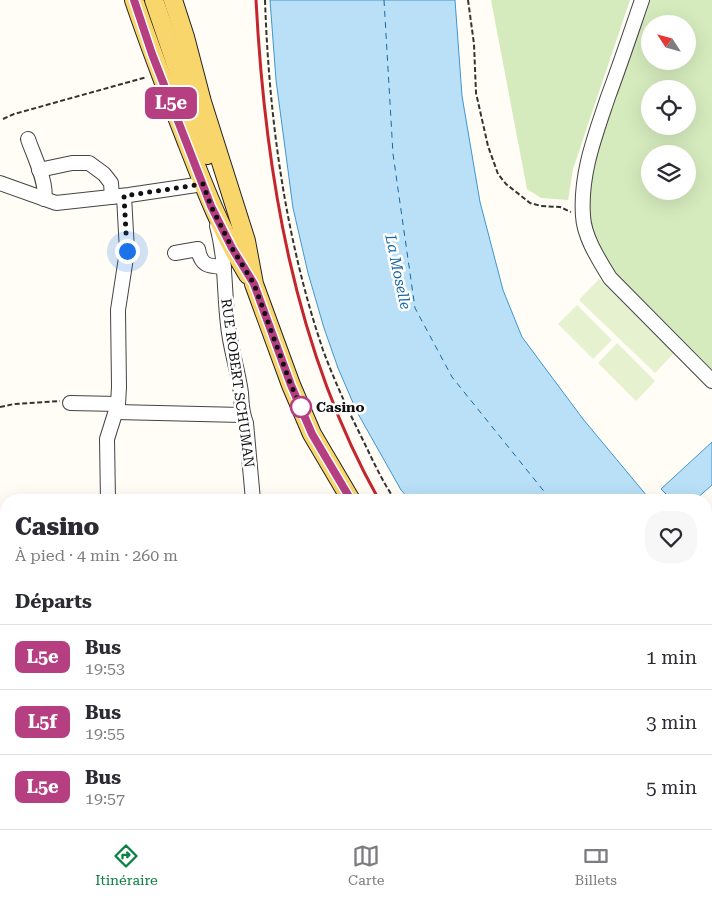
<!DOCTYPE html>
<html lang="fr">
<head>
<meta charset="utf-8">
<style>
	:root { --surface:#fff; --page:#f7f7f7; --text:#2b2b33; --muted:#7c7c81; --line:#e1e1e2; --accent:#0b8043 }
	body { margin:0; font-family:"Roboto Serif",serif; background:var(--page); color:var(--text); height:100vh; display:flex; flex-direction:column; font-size:19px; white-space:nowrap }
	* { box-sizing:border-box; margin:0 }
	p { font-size:16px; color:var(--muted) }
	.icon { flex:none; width:28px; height:28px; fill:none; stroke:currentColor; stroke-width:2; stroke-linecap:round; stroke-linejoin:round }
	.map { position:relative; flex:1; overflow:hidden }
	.side { position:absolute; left:0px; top:494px; width:712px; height:336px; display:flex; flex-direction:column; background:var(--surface); border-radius:20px 20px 0 0; box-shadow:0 5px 20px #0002 }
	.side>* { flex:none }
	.badge { padding:0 10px; border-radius:8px; font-size:18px; line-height:32px }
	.needle { width:32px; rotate:306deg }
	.controls { position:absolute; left:641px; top:15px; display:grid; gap:10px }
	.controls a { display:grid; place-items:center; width:55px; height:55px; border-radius:50%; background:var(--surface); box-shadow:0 5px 20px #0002; font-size:25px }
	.you { position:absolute; width:25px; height:25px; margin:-12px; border:4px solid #fff; border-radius:50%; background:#1a73e8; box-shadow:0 0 0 8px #1a73e833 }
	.map>.badge { position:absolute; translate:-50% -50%; box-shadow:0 0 0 2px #fff }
	h2 { padding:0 15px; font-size:19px; line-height:45px }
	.round { display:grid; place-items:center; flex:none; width:52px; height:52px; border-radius:20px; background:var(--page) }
	.head { display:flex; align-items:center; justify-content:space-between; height:85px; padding:0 15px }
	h1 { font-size:24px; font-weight:800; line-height:38px }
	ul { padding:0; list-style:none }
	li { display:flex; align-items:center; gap:15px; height:65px; padding:0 15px; border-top:1px solid var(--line) }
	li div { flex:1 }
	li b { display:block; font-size:19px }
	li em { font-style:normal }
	li .badge { min-width:55px; font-weight:700; text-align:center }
	.dock { display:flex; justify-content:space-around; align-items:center; height:70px; border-top:1px solid var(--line); background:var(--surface); font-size:14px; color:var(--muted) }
	.dock a { display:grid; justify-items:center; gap:2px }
	.dock .current { color:var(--accent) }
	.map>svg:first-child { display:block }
	.green { fill:#d5ebbd; fill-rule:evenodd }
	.pitch { fill:#e6f2cf }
	.water { fill:#b9e0f7; stroke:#3f96cf }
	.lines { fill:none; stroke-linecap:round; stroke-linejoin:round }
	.ferry { stroke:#1768a6; stroke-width:1; stroke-dasharray:6 5; stroke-linecap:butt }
	.minor-casing { stroke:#444; stroke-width:16 }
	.major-casing { stroke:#222; stroke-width:20 }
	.path { stroke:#333; stroke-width:2; stroke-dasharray:5 2.5; stroke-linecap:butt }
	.minor { stroke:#fff; stroke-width:14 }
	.major { stroke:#f9d66b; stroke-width:18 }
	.rail { stroke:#c4262e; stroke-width:3 }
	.line-casing { stroke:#fff; stroke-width:11 }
	.line { stroke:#b63f82; stroke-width:8 }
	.walk { stroke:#111; stroke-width:5; stroke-dasharray:0 9 }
	.stop-dot { fill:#fff; stroke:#b63f82; stroke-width:2.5 }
	.labels { text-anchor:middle; stroke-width:5; stroke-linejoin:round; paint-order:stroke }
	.street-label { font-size:14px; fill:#111; stroke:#fff }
	.stop-label { font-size:14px; font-weight:bold; fill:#111; stroke:#fff; text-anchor:start }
	.water-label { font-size:15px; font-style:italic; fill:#1768a6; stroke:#fff }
</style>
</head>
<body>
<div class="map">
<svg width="712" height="829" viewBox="0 0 712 829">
	<rect width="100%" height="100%" fill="#fffdf5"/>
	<!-- green -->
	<g class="green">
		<polygon points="491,0 630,0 573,169 568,200 541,198 527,189"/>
		<path d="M646 0H712V375L619 280 605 260 591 228 587 203 591 167ZM650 24H688V61H650ZM650 89H688V126H650ZM650 154H688V191H650Z"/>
		<polygon points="706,716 712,720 712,829 672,829 667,824 706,824"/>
		<polygon points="596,824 646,824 651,829 599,829"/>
	</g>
	<!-- pitch -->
	<g class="pitch">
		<polygon points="599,279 675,352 655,373 579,300"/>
		<polygon points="577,305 612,340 593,359 558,324"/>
		<polygon points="617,343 655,381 636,401 598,363"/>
		<polygon points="709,752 712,754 712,819 706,816 706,756"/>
	</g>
	<!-- water -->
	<g class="water">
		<polygon points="270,0 455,0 462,96 480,202 503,290 522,337 583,419 647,496 653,500 410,500 401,490 357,412 338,368 324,328 308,273 293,208 276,80"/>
		<polygon points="712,442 712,485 695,500 662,500 667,495 661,489"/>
		<polygon points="706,538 712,542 712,720 706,716"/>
	</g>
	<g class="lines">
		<!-- ferry -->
		<g class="ferry">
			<polyline points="384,0 393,154 415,308 452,377 551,500"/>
			<polyline points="706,676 712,692"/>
		</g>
		<!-- minor casing -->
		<g class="minor-casing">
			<g id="minor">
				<path d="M642 0C631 32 620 65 608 97 595 136 580 174 583 216 584 237 599 260 610 278L712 381"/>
				<path d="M28 139C33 154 48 184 44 199"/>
				<polyline points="39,170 72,163 89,163 104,174 111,183 112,197"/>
				<polyline points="0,183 56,203 129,195 203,184"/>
				<path d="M217 226C226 259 224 292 228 325 230 348 238 370 241 393 242 406 241 410 246 423L253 500"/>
				<path d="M175 253 198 249C201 266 208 266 224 267"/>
				<polyline points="70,403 118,404"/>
				<polyline points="116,412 242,415"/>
				<polyline points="108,500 107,439 118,404 119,387 118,310 127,251 124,196"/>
				<polyline points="132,824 132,829"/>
				<polyline points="513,824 515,829"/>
				<polyline points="228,829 229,824"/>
			</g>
		</g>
		<!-- major casing -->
		<g class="major-casing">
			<g id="major">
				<path d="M134 0C150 47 168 94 186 140 205 189 221 231 248 275"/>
				<polyline points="154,0 207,155"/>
				<polyline points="173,0 185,37 202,102 246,241 254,284 291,385 312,434 351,500"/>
				<polyline points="468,829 469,824"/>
			</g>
		</g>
		<!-- path -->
		<g class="path">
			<path d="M265 0C269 118 285 238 323 350 333 377 345 404 358 430 370 454 380 478 395 500"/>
			<polyline points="468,0 474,44 476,93 488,146 498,174 506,184 530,203 541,206 560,207 571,212"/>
			<polyline points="3,119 14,114 147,77"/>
			<polyline points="0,407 14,404 60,401"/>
			<polyline points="0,551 6,555"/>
			<polyline points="0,663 6,662"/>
			<polyline points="706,722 711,713"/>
			<polyline points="706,728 712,731"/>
			<polyline points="680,824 685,829"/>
			<polyline points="10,829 10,824"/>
		</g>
		<!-- minor -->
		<use href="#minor" class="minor"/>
		<!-- major -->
		<use href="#major" class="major"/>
		<!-- rail -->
		<g class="rail">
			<path d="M256 0C265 172 294 349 379 500"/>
			<polyline points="584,824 588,829"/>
		</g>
	</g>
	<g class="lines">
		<!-- line casing -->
		<g class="line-casing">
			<polyline id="line" points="134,0 152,54 211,206 232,248 254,284 291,385 312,434 351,500"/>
		</g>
		<!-- line -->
		<use href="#line" class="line"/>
		<!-- walk -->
		<polyline class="walk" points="127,251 124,196 203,184 211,206 232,248 254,284 291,385 301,407"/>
	</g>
	<!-- markers -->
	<circle class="stop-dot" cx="301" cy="407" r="10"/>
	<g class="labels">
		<!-- street labels -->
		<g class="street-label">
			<text transform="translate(238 383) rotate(82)" y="5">RUE ROBERT SCHUMAN</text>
		</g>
		<!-- stop labels -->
		<g class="stop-label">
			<text x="316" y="412">Casino</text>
		</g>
		<!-- water labels -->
		<g class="water-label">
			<text transform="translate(398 272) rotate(78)" y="5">La Moselle</text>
		</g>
	</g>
</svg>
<div class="controls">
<a><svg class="needle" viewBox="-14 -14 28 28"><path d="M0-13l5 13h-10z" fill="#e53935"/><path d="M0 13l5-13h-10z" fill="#7c7c81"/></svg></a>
<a><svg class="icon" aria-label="locate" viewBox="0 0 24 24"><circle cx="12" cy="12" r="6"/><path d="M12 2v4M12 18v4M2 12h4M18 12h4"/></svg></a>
<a><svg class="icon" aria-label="layers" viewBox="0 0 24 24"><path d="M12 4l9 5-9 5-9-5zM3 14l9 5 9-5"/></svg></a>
</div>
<div class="you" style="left:127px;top:251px"></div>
<b class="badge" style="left:171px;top:103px;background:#b63f82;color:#fff">L5e</b>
<section class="side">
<div class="head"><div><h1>Casino</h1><p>À pied · 4 min · 260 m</p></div><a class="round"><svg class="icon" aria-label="heart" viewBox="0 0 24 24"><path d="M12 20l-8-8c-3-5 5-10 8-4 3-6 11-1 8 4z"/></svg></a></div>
<h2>Départs</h2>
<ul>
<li><span class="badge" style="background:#b63f82;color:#fff">L5e</span><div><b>Bus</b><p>19:53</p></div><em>1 min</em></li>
<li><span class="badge" style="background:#b63f82;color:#fff">L5f</span><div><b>Bus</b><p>19:55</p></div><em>3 min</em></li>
<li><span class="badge" style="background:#b63f82;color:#fff">L5e</span><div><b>Bus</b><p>19:57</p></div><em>5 min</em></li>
</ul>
</section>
</div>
<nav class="dock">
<a class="current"><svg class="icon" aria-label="directions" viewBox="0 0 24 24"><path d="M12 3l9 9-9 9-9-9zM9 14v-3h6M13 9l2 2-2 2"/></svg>Itinéraire</a>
<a><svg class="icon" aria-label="map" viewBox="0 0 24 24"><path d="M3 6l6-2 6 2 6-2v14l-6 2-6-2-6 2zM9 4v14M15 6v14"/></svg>Carte</a>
<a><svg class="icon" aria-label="tickets" viewBox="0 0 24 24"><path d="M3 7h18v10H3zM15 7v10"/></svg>Billets</a>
</nav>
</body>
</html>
